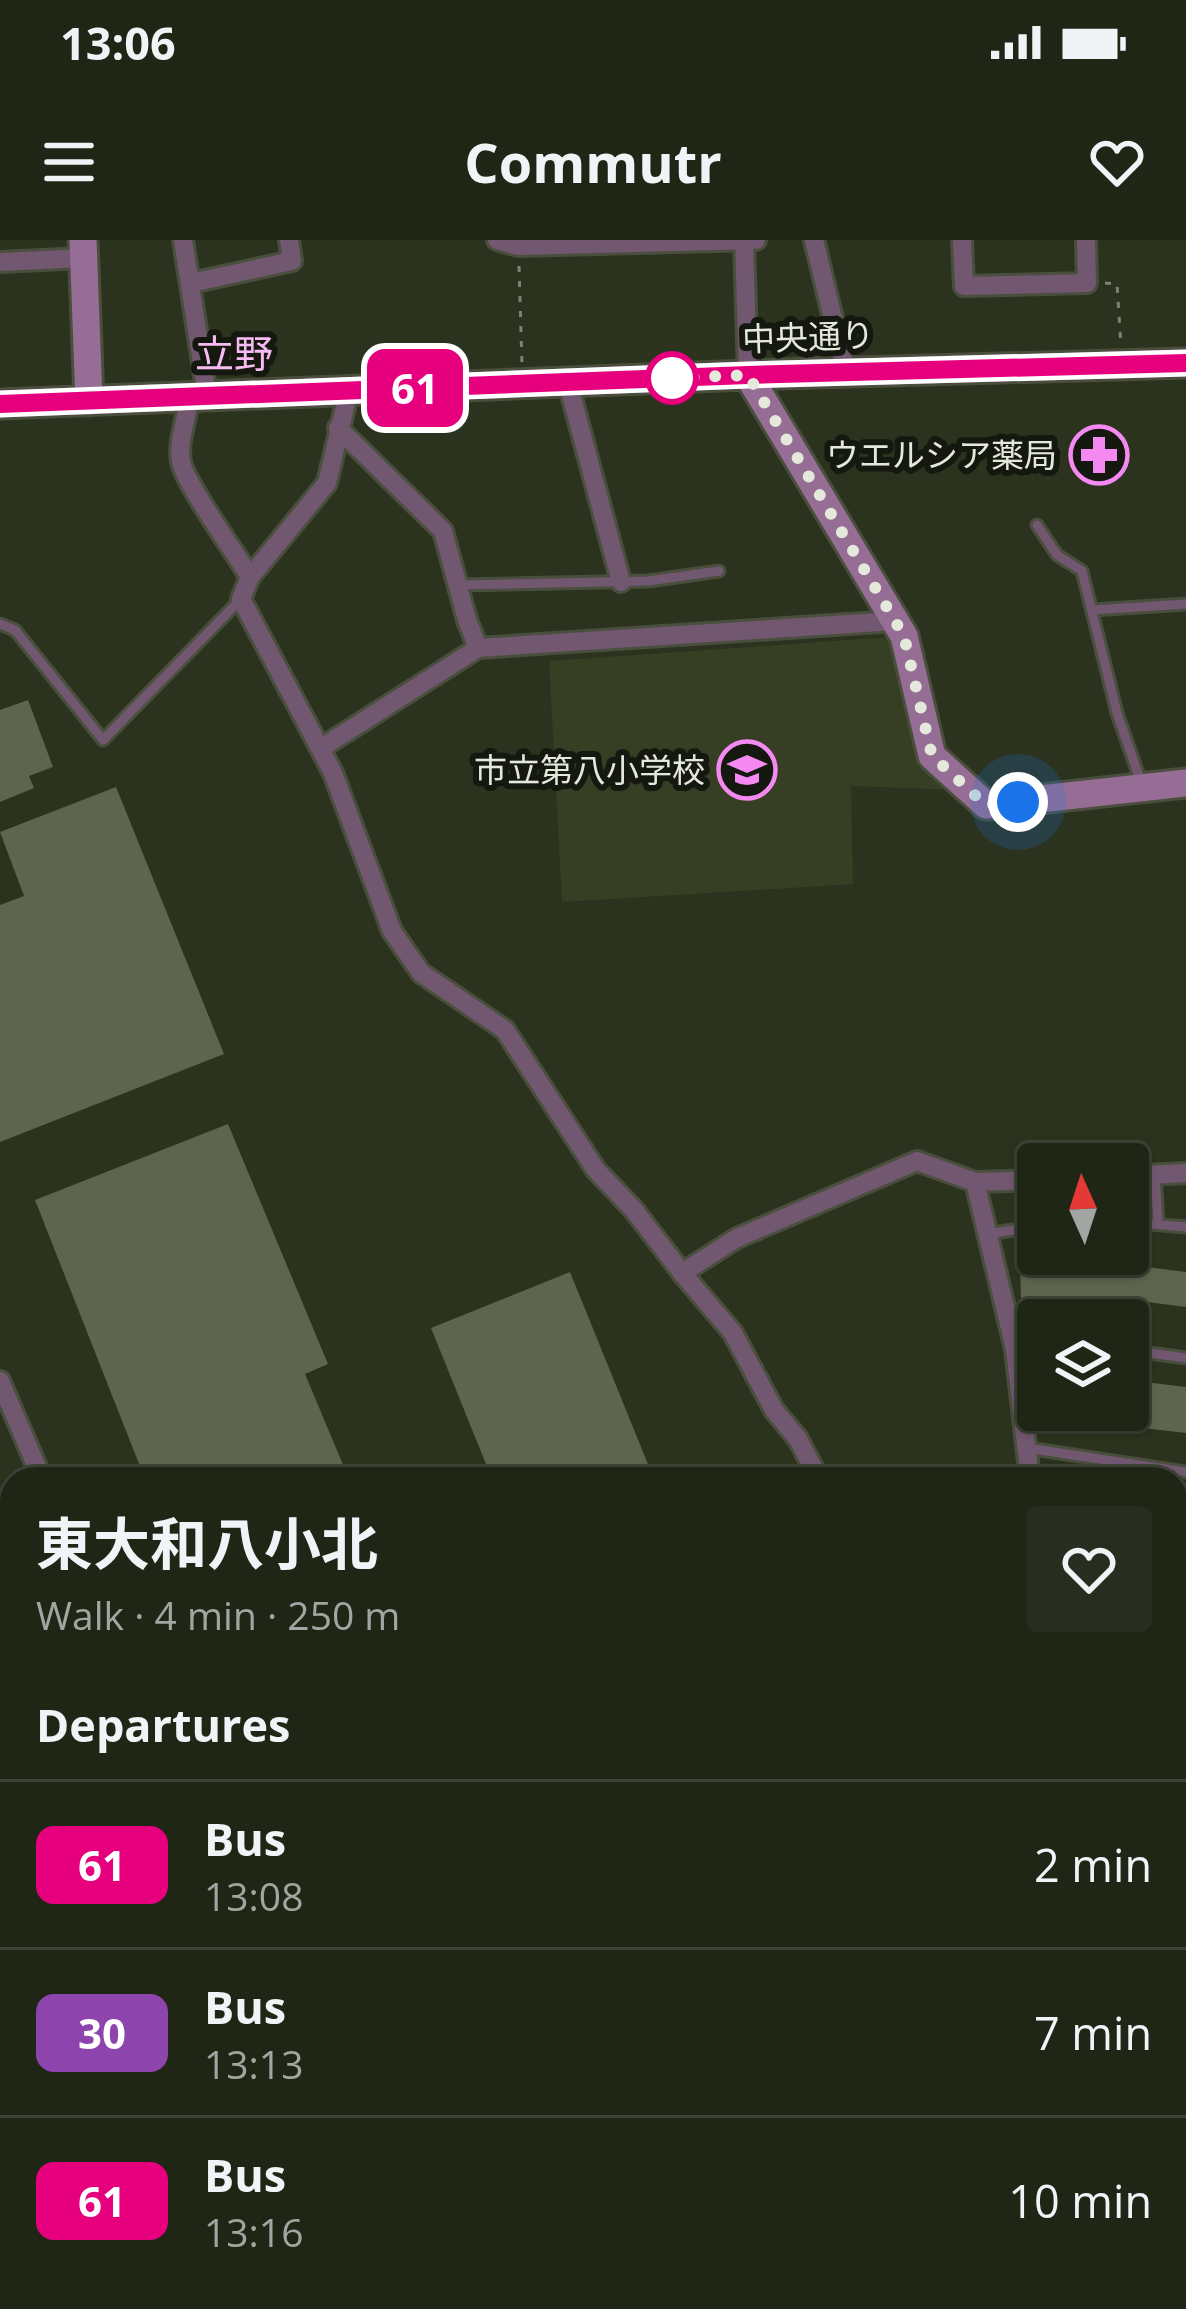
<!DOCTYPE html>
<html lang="en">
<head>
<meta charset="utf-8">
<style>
	:root { --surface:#202616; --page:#282e1f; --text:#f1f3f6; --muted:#a2a5a1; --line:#3d4335 }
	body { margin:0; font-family:"Open Sans","Noto Sans JP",sans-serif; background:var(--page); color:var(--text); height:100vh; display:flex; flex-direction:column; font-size:45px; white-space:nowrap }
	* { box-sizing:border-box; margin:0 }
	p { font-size:39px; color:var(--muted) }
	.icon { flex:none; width:66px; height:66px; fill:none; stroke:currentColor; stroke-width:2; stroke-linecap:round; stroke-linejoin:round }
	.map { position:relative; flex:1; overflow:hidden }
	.panel { position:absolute; left:0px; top:1227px; width:1188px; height:843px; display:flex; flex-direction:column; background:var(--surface); border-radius:36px 36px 0 0; box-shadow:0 3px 9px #0004,0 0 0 3px var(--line) }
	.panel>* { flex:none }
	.badge { padding:0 24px; border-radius:18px; font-size:42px; line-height:78px }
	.needle { width:78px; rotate:357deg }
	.buttons { position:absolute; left:1017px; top:903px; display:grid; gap:24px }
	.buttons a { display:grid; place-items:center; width:132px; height:132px; border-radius:12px; background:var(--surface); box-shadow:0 3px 9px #0004,0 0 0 3px var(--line); font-size:60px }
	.you { position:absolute; width:60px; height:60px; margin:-30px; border:9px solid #fff; border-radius:50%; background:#1a73e8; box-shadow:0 0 0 18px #1a73e833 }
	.map>.badge { position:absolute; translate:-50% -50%; box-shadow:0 0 0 6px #fff }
	h2 { padding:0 36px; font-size:45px; line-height:108px }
	.round { display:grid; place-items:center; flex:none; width:126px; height:126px; border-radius:12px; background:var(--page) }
	.overview { display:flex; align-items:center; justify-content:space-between; height:204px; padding:0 36px }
	h1 { font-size:57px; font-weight:700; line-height:90px }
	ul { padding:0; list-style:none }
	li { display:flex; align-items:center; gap:36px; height:168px; padding:0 36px; border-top:3px solid var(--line) }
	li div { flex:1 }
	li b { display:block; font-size:45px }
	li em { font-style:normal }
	li .badge { min-width:132px; font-weight:700; text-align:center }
	.status { display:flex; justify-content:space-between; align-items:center; height:84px; padding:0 60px; background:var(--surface); direction:ltr }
	.status svg { height:33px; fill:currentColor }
	header { display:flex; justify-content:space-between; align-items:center; height:156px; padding:0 36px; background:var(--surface); font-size:54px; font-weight:700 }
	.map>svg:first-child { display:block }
	.built { fill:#363e23 }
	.green { fill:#384800 }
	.building { fill:#5d654e }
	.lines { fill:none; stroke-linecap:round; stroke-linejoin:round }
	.lane-casing { stroke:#494f3c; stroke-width:15 }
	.street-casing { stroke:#494f3c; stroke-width:24 }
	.secondary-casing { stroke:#494f3c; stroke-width:33 }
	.path { stroke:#7d8371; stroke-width:3; stroke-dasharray:6 9; stroke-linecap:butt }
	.lane { stroke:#715770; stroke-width:9 }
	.street { stroke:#715770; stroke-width:18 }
	.secondary { stroke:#966d94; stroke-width:27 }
	.line-casing { stroke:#fff; stroke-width:27 }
	.line { stroke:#e6007e; stroke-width:18 }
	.walk { stroke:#e5e9dc; stroke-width:12; stroke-dasharray:0 21.6 }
	.stop-dot { fill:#fff; stroke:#e6007e; stroke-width:6 }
	.labels { text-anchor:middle; stroke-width:12; stroke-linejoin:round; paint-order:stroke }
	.street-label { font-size:33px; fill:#e5e9dc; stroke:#15180f }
	.poi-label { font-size:33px; fill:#e5e9dc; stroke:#15180f; text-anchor:end }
	.quarter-label { font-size:39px; fill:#f7bbf4; stroke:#15180f }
</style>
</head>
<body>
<div class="status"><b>13:06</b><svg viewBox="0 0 49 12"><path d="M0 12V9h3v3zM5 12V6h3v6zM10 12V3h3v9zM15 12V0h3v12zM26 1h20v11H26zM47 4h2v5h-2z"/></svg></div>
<header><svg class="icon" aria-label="menu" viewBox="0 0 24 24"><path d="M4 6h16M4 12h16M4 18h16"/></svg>Commutr<svg class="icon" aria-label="heart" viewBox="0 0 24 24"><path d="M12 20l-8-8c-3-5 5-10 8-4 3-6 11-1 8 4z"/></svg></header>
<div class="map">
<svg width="1186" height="2069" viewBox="0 0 1186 2069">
	<rect width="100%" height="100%" fill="#2b321d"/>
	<!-- built -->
	<polygon class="built" points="891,397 957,550 851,546 853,644 562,662 549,421"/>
	<!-- green -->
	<polygon class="green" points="519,2058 894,2058 894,2069 517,2069"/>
	<!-- building -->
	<g class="building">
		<polygon points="28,460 53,527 29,536 34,548 0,562 0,470"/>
		<polygon points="116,547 224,814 0,902 0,665 24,656 0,592"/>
		<polygon points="228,884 328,1124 305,1134 349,1239 145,1239 35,960"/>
		<polygon points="1107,1022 1186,1032 1186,1067 1108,1057 1021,1060 1020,1025"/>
		<polygon points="570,1032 654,1239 492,1239 431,1088"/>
		<polygon points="1128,1140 1186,1147 1186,1193 1066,1179 1066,1170 1128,1170"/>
	</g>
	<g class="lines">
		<!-- lane casing -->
		<g class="lane-casing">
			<g id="lane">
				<polyline points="1037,285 1057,315 1082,331 1117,473 1142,545"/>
				<polyline points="458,345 648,341 719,331"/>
				<polyline points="1092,370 1186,364"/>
				<polyline points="0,384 15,390 103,500 241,359"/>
				<polyline points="1155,935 1158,983"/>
				<polyline points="1128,982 1186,987"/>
				<polyline points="988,994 1038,986"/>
				<polyline points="1012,1095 1038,1098"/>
				<polyline points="1128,1110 1186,1118"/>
				<polyline points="1027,1208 1186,1232"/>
				<polyline points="1176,1546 1186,1548"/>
				<polyline points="1176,1590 1186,1555"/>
			</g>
		</g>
		<!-- street casing -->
		<g class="street-casing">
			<g id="street">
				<polyline points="183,0 207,155"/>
				<polyline points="497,0 518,6 756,0"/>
				<polyline points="744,0 748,135"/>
				<polyline points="814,0 846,132"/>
				<polyline points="962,0 964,46 1087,43 1086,0"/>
				<polyline points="0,22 83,18"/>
				<polyline points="191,43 292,21 289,0"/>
				<polyline points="568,143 621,342"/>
				<polyline points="349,150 327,243 250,337 241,359 333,533 392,691 421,733 505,790 596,930 634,970 682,1033 733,1093 774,1170 798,1199 819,1239"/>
				<path d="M189 156C188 178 177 200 181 222 185 243 236 314 250 337"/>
				<polyline points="338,188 443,291 467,380 478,408 895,381"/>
				<polyline points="321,508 478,408"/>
				<polyline points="1128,936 1186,933"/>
				<polyline points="975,942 1015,1109 1030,1239"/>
				<polyline points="682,1033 737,998 917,921 975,942 1038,940"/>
				<polyline points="0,1141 42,1239"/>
				<polyline points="0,1701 12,1700"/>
				<polyline points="121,2058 124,2069"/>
			</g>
		</g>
		<!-- secondary casing -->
		<g class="secondary-casing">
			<g id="secondary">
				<polyline points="83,0 89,161"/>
				<polyline points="748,135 904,396 932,516 986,565 1186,543"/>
				<polyline points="0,164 748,135 1186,123"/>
				<polyline points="0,1398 12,1401"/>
				<polyline points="1176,1709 1186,1711"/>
				<polyline points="498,2069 499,2058"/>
				<polyline points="1069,2069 1069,2058"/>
			</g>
		</g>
		<!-- path -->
		<g class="path">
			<polyline points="519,26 522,124"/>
			<polyline points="1105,43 1117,44 1121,106"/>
			<polyline points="568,2069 568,2058"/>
			<polyline points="764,2069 778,2058"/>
		</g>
		<!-- lane -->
		<use href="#lane" class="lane"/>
		<!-- street -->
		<use href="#street" class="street"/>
		<!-- secondary -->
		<use href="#secondary" class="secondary"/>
	</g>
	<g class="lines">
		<!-- line casing -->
		<g class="line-casing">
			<polyline id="line" points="0,164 748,135 1186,123"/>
		</g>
		<!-- line -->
		<use href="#line" class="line"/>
		<!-- walk -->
		<polyline class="walk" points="672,138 748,135 904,396 932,516 986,565 1018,562"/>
	</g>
	<!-- icons -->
	<defs>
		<g id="pharmacy-ring" transform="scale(3)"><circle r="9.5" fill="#15180f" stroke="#f489f1" stroke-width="1.5"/><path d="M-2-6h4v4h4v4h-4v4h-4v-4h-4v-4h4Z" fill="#f489f1"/></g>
		<g id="school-ring" transform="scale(3)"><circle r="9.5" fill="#15180f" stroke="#f489f1" stroke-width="1.5"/><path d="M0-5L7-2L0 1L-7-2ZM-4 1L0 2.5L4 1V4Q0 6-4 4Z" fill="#f489f1"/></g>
	</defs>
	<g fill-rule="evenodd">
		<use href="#pharmacy-ring" x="1099" y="215"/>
		<use href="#school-ring" x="747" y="530"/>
	</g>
	<!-- markers -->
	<circle class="stop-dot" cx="672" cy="138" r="24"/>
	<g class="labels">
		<!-- street labels -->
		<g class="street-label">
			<text transform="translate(808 97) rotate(-2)" y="12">中央通り</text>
		</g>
		<!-- poi labels -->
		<g class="poi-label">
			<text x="1057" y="227">ウエルシア薬局</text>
			<text x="705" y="542">市立第八小学校</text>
		</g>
		<!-- quarter labels -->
		<g class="quarter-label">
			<text x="234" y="128">立野</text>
		</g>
	</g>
</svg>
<div class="buttons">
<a><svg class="needle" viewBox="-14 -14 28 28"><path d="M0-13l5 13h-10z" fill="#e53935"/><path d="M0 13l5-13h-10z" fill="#a2a5a1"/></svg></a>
<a><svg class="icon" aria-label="layers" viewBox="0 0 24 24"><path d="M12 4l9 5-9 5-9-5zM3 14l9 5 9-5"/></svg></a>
</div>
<div class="you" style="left:1018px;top:562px"></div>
<b class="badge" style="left:415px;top:148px;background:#e6007e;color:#fff">61</b>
<section class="panel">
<div class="overview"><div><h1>東大和八小北</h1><p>Walk · 4 min · 250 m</p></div><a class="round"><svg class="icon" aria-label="heart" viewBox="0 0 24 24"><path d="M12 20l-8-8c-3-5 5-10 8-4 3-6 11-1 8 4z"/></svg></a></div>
<h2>Departures</h2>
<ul>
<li><span class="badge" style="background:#e6007e;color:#fff">61</span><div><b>Bus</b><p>13:08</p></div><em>2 min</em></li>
<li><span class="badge" style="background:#8e44ad;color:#fff">30</span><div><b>Bus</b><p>13:13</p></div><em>7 min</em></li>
<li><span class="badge" style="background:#e6007e;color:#fff">61</span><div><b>Bus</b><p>13:16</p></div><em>10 min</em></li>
</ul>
</section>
</div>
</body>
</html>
